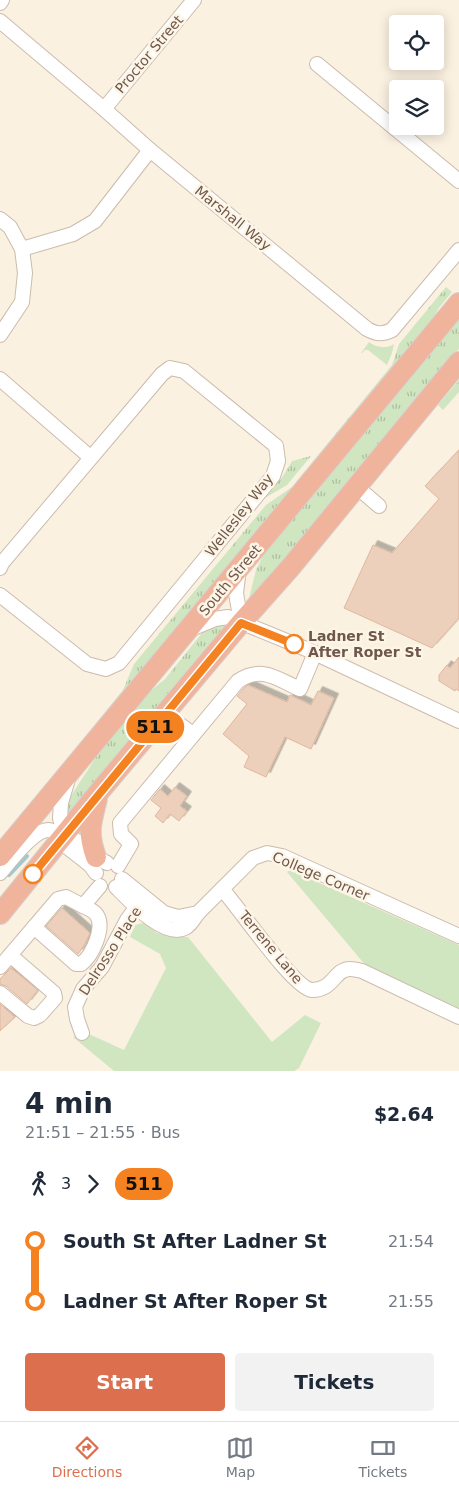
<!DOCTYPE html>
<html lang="en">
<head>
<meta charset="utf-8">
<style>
	:root { --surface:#fff; --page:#f2f2f3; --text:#1f2937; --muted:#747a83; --line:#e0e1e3; --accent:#dc704e }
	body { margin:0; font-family:"DejaVu Sans",sans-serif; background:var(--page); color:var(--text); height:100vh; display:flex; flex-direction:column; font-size:19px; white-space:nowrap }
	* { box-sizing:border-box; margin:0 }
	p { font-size:16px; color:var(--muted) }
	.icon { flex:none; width:28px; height:28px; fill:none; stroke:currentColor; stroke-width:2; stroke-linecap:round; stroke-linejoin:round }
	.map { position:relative; height:1071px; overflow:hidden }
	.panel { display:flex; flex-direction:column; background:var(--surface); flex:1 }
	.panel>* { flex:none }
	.badge { padding:0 10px; border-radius:16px; font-size:18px; line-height:32px }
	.buttons { position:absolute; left:389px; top:15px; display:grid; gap:10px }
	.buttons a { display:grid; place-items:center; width:55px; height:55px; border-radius:5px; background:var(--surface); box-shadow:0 2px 12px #0003; font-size:25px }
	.map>.badge { position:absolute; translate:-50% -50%; box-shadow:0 0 0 2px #fff }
	.legs { display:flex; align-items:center; gap:8px; height:55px; padding:0 25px; font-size:16px }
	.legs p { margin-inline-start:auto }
	.summary { display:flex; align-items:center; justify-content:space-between; height:85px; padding:0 25px }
	h1 { font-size:28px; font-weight:700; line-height:38px }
	.primary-button { display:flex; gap:10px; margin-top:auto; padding:10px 25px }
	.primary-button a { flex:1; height:58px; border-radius:5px; background:var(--accent); color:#fff; font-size:20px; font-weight:700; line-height:58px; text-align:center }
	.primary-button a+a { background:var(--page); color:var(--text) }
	ul { padding:0 25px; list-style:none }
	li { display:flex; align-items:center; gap:18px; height:60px; font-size:19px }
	li i { display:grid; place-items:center; width:8px; height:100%; margin:0 6px; background:currentColor }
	li i::after { content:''; width:12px; height:12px; margin:-6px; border:4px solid; border-radius:50%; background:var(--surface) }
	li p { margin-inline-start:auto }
	li:first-child i { background:linear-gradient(#0000 50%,currentColor 0) }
	li:last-child i { background:linear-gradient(currentColor 50%,#0000 0) }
	.tab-bar { display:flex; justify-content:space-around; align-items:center; height:70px; border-top:1px solid var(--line); background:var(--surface); font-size:14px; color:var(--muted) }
	.tab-bar a { display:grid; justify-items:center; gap:2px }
	.tab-bar .selected { color:var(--accent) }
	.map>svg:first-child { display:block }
	.grass { fill:url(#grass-tufts) }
	.green { fill:#d0e6c1 }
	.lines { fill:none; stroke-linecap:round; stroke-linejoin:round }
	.stream { stroke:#9fcad3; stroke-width:4 }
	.building { fill:#edd0bb; stroke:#dfb79d; filter:url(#shadow) }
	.minor-casing { stroke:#ccbbac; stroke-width:16 }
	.highway-casing { stroke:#d7d0cc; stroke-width:22 }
	.minor { stroke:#fff; stroke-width:14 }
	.highway { stroke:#f0b39c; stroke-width:20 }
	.line-1-casing { stroke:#fff; stroke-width:11 }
	.line-1 { stroke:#f58220; stroke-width:8 }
	.stop-1-dot { fill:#fff; stroke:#f58220; stroke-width:2.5 }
	.labels { text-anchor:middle; stroke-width:5; stroke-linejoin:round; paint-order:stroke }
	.street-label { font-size:14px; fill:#6f584a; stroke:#fdf5e7 }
	.stop-label { font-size:14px; font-weight:bold; fill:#6f584a; stroke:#fdf5e7; text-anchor:start }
</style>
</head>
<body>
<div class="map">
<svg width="459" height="1071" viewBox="0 0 459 1071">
	<defs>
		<pattern id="grass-tufts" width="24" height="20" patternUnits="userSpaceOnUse" patternTransform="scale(1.25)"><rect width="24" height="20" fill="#d0e6c1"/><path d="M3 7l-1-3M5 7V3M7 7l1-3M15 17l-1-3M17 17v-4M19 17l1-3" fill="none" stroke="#adbd9f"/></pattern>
		<filter id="shadow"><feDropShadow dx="4.5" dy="-4.5" stdDeviation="0" flood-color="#0004"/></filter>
	</defs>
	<rect width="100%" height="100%" fill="#faf1e1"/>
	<!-- grass -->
	<g class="grass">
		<polygon points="446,287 452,292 438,309 432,323 61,767 123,690 134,664 266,505 292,487 300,477 392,365 399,344"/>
		<polygon points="459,320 459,349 251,602 248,602 256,570 267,548 447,330"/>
		<path d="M369 342C377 348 386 349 394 344L392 353 387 365 368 350H365L362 353H361Z"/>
		<polygon points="459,380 459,392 443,410 438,405"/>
		<polygon points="311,456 287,485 265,498 283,476 292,461"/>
		<polygon points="229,623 68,821 63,811 67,802 104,745 147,694 165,679 202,633 214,626"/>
	</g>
	<!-- green -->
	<g class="green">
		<polygon points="290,870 459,945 459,1009 367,967 287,872"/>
		<polygon points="143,923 157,933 170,937 188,937 272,1042 305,1015 321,1023 299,1068 294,1071 114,1071 73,1037 89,1034 124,1050 166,968 160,954 130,937 135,925"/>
	</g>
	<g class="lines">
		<!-- stream -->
		<polyline class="stream" points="9,875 27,856"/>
	</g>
	<!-- building -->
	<g class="building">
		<polygon points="459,450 459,618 432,648 344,608 373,545 392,553 439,499 425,486"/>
		<polygon points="459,657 459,691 456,689 455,691 439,681 439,675 447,665 450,668"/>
		<polygon points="248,685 287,702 290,695 311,705 318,691 334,698 311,749 285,737 266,777 244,767 249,756 223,734 247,704 237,696 244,688"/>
		<polygon points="175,787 187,796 180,806 187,811 179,821 170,814 163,823 155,816 161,808 151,800 160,789 168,796"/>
		<polygon points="62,908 90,933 85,944 78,954 46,926"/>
		<polygon points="11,968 38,990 27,1004 6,986 0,984 0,979"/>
		<polygon points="0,1004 15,1017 0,1031"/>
	</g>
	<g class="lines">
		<!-- minor casing -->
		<g class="minor-casing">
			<g id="minor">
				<polyline points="0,3 2,0"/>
				<path d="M0 21 104 109 150 150 367 329C376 334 382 335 392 330L459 250"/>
				<polyline points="317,64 459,181"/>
				<polyline points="104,109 194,0"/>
				<polyline points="0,219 10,227 22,249 25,273 22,302 0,335"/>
				<polyline points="22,249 73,234 95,221 150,150"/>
				<polyline points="0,379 90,457"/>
				<polyline points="357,487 379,506"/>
				<polyline points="0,568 2,563 162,374 170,368 184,371 276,446 278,461 273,476 119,663 106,669 87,664 0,595"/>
				<polyline points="239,569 236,593 241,623"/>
				<polyline points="191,629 215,619 228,617 306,649 459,721"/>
				<path d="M161 720C176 721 182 725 193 735"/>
				<polyline points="68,779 61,803 60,818 67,847 90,865 96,873"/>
				<path d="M118 866 131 844 121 834 120 823 238 681C262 665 277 679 300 689L315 653"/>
				<path d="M0 873C10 862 33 829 49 830 51 830 73 838 75 840 86 847 95 857 107 863"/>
				<polyline points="122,879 164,913 178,917 198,913"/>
				<path d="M116 887C129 900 164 939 185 928 191 925 194 918 198 913L253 858 267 853 282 856 459 936"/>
				<path d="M222 889C238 906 294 989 312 990 334 990 334 969 350 969 354 969 358 970 362 971L459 1017"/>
				<path d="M34 927 76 964H81C92 956 106 927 96 914 93 910 87 908 83 906"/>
				<polyline points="0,967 58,899 66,897 83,906 100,886"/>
				<polyline points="0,993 28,1016 34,1018 40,1015 55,998 54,993 10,955"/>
				<polyline points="82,1033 77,1019 75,1007 83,989 102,967 127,920 144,897"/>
			</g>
		</g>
		<!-- highway casing -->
		<g class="highway-casing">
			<g id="highway">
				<polyline points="0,856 459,303"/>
				<path d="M96 857C87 832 91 823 97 799"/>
				<polyline points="0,914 99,792 241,623 290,568 459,362"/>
			</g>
		</g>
		<!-- minor -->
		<use href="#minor" class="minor"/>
		<!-- highway -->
		<use href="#highway" class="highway"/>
	</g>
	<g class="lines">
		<!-- line-1 casing -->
		<g class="line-1-casing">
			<polyline id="line-1" points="33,874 241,623 294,644"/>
		</g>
		<!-- line-1 -->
		<use href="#line-1" class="line-1"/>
	</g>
	<!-- markers -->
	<g class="stop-1-dot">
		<circle cx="294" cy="644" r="9"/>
		<circle cx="33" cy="874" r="9"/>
	</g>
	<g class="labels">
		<!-- street labels -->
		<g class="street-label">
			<text transform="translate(149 54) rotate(-50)" y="5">Proctor Street</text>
			<text transform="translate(233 218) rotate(39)" y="5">Marshall Way</text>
			<text transform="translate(239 515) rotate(-52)" y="5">Wellesley Way</text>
			<text transform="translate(230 580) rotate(-50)" y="5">South Street</text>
			<text transform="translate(321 876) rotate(23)" y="5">College Corner</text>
			<text transform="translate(271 947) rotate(50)" y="5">Terrene Lane</text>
			<text transform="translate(110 951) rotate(-57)" y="5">Delrosso Place</text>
		</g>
		<!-- stop labels -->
		<g class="stop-label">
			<text x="308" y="641">Ladner St<tspan x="308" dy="16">After Roper St</tspan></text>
		</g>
	</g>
</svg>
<div class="buttons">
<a><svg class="icon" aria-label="locate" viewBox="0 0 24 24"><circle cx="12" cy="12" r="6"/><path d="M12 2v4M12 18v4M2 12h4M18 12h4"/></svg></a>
<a><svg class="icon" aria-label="layers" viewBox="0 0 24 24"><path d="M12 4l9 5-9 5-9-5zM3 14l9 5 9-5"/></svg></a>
</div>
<b class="badge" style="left:155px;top:727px;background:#f58220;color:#111">511</b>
</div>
<section class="panel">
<div class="summary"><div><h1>4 min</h1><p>21:51 – 21:55 · Bus</p></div><b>$2.64</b></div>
<div class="legs"><svg class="icon" aria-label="walk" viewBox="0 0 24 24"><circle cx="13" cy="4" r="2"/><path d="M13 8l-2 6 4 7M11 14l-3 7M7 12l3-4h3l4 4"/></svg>3<svg class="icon" aria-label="forward" viewBox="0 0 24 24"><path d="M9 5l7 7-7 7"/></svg><b class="badge" style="background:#f58220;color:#111">511</b></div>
<ul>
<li><i style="color:#f58220"></i><b>South St After Ladner St</b><p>21:54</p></li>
<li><i style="color:#f58220"></i><b>Ladner St After Roper St</b><p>21:55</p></li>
</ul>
<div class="primary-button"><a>Start</a><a>Tickets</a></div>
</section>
<nav class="tab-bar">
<a class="selected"><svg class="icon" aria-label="directions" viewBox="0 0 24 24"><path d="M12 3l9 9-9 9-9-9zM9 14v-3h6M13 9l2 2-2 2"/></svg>Directions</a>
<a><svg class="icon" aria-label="map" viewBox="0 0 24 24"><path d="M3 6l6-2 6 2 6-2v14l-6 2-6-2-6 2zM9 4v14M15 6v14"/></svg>Map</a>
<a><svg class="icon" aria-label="tickets" viewBox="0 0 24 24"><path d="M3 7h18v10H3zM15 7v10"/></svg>Tickets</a>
</nav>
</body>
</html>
